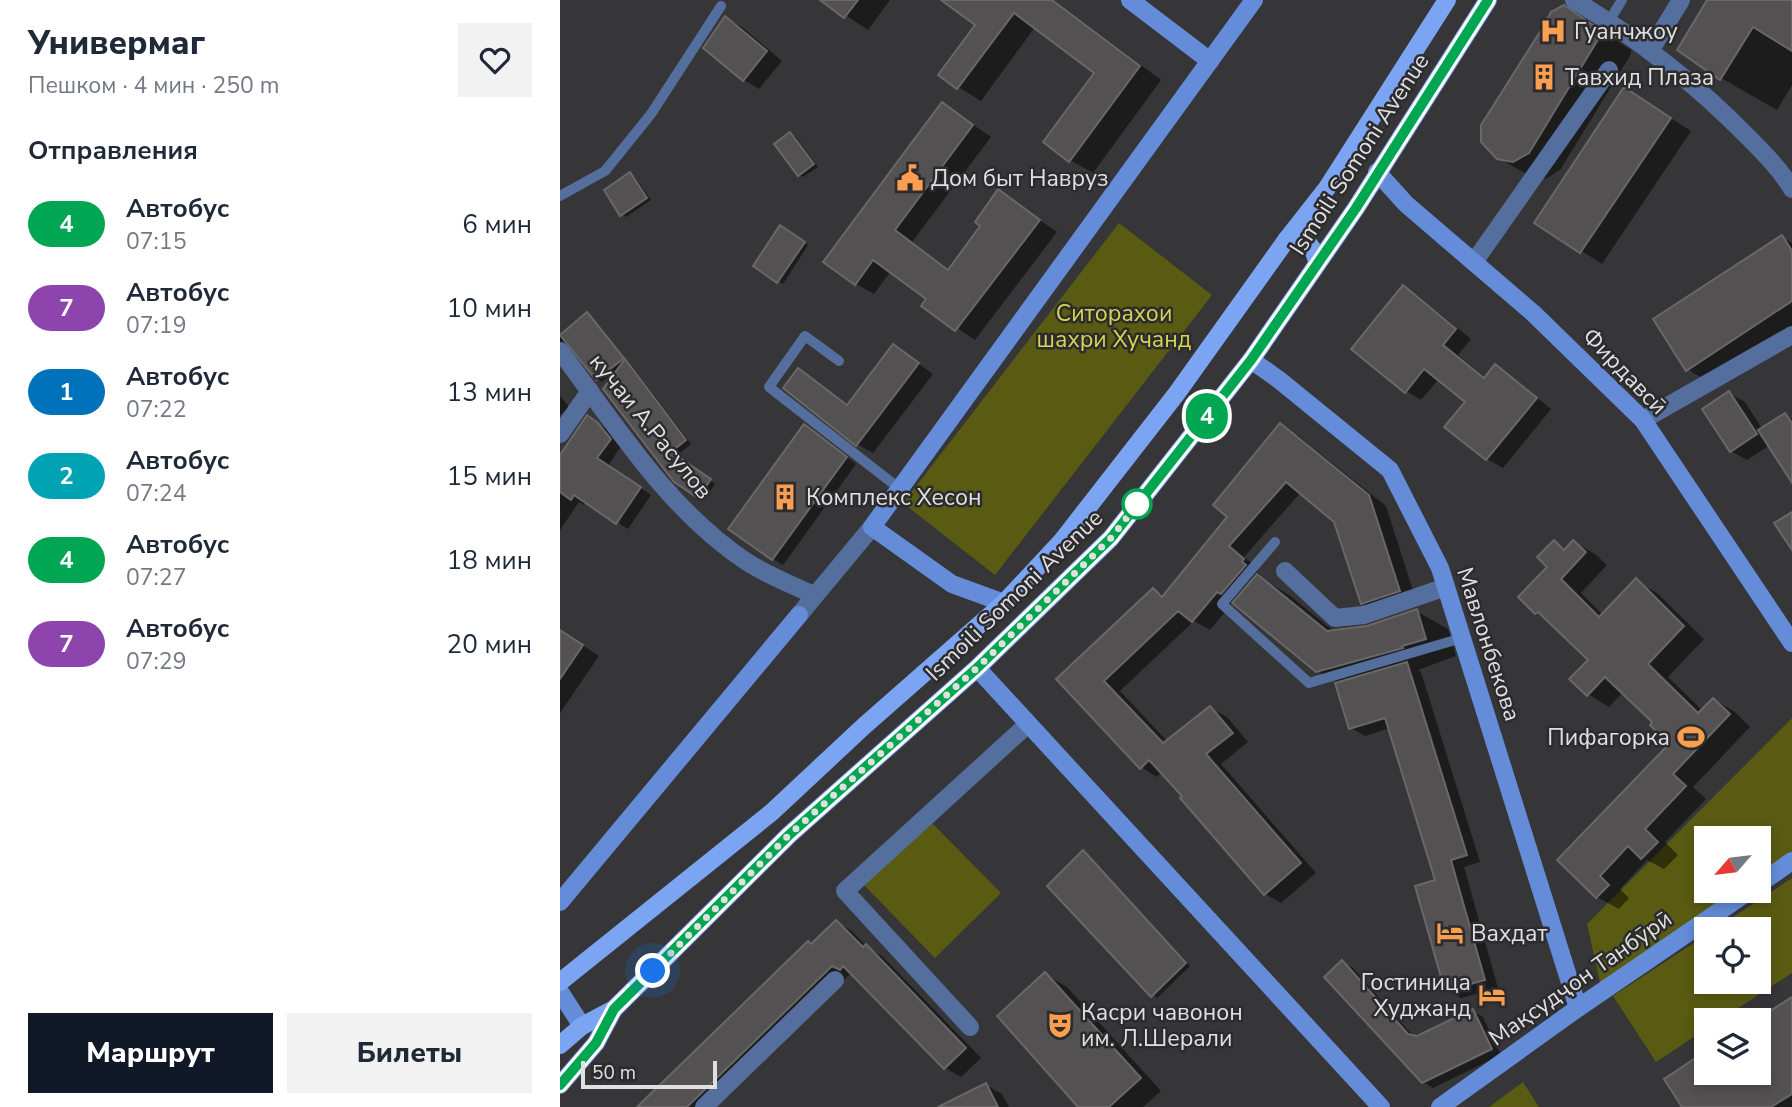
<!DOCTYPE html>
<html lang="ru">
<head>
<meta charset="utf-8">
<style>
	:root { --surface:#fff; --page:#f2f2f3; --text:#1f2937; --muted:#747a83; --accent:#111827 }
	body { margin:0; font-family:"Nunito Sans",sans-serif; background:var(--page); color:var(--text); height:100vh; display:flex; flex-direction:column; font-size:26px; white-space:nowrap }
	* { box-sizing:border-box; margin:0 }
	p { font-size:23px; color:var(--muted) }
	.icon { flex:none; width:38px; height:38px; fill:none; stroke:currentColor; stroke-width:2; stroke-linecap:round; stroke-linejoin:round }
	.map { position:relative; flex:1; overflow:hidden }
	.side { display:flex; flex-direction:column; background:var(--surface); width:560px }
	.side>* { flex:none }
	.badge { padding:0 14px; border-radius:23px; font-size:24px; line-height:46px }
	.needle { width:46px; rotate:242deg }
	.fabs { position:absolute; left:1134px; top:826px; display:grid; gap:14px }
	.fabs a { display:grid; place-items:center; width:77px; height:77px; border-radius:0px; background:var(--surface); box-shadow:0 4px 10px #0003; font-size:35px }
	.scale { position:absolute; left:21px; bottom:18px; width:136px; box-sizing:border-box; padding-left:7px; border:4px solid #e1e0e1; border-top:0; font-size:19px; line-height:24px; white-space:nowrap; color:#e1e0e1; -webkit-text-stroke:5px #2c2b2d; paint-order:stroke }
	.you { position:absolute; width:35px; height:35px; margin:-18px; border:5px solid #fff; border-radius:50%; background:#1a73e8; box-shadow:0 0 0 10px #1a73e833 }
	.map>.badge { position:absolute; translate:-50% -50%; box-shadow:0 0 0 4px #fff }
	h2 { padding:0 28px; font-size:26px; line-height:63px }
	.round { display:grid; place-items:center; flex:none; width:74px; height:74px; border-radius:0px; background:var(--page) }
	.head { display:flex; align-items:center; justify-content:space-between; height:119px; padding:0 28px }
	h1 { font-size:33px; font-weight:800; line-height:52px }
	.action { display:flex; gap:14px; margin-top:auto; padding:14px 28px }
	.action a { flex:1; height:80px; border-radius:0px; background:var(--accent); color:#fff; font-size:28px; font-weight:800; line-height:80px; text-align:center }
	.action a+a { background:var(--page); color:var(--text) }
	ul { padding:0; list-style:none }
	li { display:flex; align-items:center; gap:21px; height:84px; padding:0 28px }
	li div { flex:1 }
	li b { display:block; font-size:26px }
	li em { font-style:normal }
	li .badge { min-width:77px; font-weight:700; text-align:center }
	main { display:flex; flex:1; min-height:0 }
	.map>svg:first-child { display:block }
	.green { fill:#5a5b12 }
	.shadow { fill:#0007 }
	.building { fill:#545152; stroke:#6a6769; stroke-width:2 }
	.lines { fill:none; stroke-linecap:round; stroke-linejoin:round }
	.lane { stroke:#546e9e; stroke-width:10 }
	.street { stroke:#546e9e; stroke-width:18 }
	.secondary { stroke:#648cd9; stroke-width:18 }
	.primary { stroke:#7ba4f3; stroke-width:18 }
	.line-casing { stroke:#fff; stroke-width:16 }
	.line { stroke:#00a651; stroke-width:10 }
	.walk { stroke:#e1e0e1; stroke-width:7; stroke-dasharray:0 12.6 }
	.stop-dot { fill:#fff; stroke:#00a651; stroke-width:3.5 }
	.labels { text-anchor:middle; stroke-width:5; stroke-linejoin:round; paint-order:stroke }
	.poi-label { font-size:23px; fill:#e1e0e1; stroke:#2c2b2d; text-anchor:start }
	.street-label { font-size:23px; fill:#e1e0e1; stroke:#2c2b2d }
	.park-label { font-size:23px; fill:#d5d753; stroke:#2c2b2d }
</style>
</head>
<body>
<main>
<section class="side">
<div class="head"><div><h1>Универмаг</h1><p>Пешком · 4 мин · 250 m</p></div><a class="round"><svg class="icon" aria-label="heart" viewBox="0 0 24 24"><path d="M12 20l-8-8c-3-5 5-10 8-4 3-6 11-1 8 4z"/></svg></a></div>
<h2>Отправления</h2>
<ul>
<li><span class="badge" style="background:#00a651;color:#fff">4</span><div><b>Автобус</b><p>07:15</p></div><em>6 мин</em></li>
<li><span class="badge" style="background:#8e44ad;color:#fff">7</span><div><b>Автобус</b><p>07:19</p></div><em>10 мин</em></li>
<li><span class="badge" style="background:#0072bc;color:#fff">1</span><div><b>Автобус</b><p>07:22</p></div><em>13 мин</em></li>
<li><span class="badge" style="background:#00a3b4;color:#fff">2</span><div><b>Автобус</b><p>07:24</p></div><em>15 мин</em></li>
<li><span class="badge" style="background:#00a651;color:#fff">4</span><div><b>Автобус</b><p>07:27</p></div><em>18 мин</em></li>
<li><span class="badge" style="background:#8e44ad;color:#fff">7</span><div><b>Автобус</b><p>07:29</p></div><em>20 мин</em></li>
</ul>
<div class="action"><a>Маршрут</a><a>Билеты</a></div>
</section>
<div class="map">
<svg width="1232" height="1107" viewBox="0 0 1232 1107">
	<rect width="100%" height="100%" fill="#363537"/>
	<!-- green -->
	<g class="green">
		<polygon points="559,223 652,295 435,575 343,503"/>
		<polygon points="1232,718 1232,863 1199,886 1199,838 1146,838 1146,891 1191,891 1042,991 1027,924"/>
		<polygon points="370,821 441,893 375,958 304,885"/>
		<polygon points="1232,878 1232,973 1160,1020 1146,1020 1146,1029 1096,1062 1053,996 1146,935 1146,982 1199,982 1199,929 1155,929"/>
		<polygon points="963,1082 979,1107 929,1107"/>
	</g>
	<!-- shadow -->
	<g class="shadow">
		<polygon points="263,0 330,0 308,30"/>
		<polygon points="384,0 494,0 601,80 533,173 510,160 537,73 475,27 421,101 398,87 417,24"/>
		<polygon points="1149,0 1232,0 1232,85 1217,110 1161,78"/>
		<polygon points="1004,7 1071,50 1070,56 1000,170 985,179 970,176 938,158"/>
		<polygon points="166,18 182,27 222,61 199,89 184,80"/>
		<polygon points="1086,102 1131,131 1042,264 977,222"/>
		<polygon points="383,104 431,137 352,242 390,270 423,225 439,192 497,232 415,340 363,305 368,299 331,271 314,294 296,284"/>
		<polygon points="230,134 235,136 258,167 243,177 239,175"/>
		<polygon points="71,174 75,177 91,200 66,217 62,214"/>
		<polygon points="220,228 248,245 223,284 195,266"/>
		<polygon points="1222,237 1232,243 1232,327 1149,382 1127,369"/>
		<polygon points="844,288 859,297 911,339 898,355 926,378 935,367 951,376 991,409 943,468 927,459 887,426 907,401 879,379 861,400 846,391"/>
		<polygon points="27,314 70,364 131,444 115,457 155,484 144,500 115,481 59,368 42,382 37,379 10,343 5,341 0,343 0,335"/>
		<polygon points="334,346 373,374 313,453 297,444 239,370 289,405"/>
		<polygon points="1169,393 1185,402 1203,430 1225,415 1232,419 1232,475 1210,445 1187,460 1171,451"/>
		<polygon points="0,396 9,407 0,415"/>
		<polygon points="28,417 50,431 61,446 48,466 91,495 68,529 26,501 24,505 19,502 0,530 0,458"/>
		<polygon points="720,425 737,435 826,506 856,600 819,612 802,603 776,521 741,492 684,557 699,569 697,572 701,575 699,577 729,595 775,632 808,628 856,611 888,629 896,656 858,670 861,672 920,862 904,867 938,988 901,998 887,990 878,882 830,728 805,736 791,728 780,684 757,671 673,602 650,630 634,621 560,691 607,741 650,708 667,717 688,742 661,764 756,873 721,903 705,894 602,772 597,777 581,767 498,679 593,590 604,596 669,517"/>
		<polygon points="245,426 296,464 223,565 213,559"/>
		<polygon points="994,542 1007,549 1014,542 1035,554 1047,565 1021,593 1043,615 1076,581 1097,593 1144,639 1108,677 1143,711 1154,700 1175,712 1190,727 1133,787 1146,799 1105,842 1118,855 1104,869 1087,860 1060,889 1069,898 1059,909 1037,897 1000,860 1112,744 1095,722 1063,692 1049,707 1028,694 1030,660 989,620 976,613 960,597 990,567"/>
		<polygon points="0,630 39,656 0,713"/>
		<polygon points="527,855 630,966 597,998 490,886"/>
		<polygon points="276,922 292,931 308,948 322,956 421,1058 401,1077 385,1068 297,978 290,974 153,1107 80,1107"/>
		<polygon points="782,962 793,968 854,1037 913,1011 923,1017 941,1055 873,1088 863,1082"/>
		<polygon points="486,975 507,987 601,1091 583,1107 521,1107"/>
		<polygon points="1232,999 1232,1107 1124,1107 1106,1079 1146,1054 1146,1073 1199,1073 1199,1020"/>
		<polygon points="426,1085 442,1094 449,1107 382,1107"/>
	</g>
	<!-- building -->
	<g class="building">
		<polygon points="260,0 298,0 284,18"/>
		<polygon points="381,0 492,0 580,66 509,162 483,142 534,73 454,13 397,89 378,75 415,25"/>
		<polygon points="1147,0 1232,0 1232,51 1193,27 1160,80 1117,50"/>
		<polygon points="1004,5 1040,30 1039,38 969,153 953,162 937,159 921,142 921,125 983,27 991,12"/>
		<polygon points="165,16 207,51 183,81 143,48"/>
		<polygon points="1064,87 1111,118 1020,253 974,223"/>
		<polygon points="382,102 413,125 335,230 388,270 420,226 415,222 438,189 480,220 395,331 361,306 366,299 313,260 295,285 263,262"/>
		<polygon points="230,132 254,164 238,176 214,144"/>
		<polygon points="70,172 87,198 60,216 44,190"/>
		<polygon points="220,225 245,242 217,283 193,266"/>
		<polygon points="1222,235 1232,251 1232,301 1126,371 1093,319"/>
		<polygon points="843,285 896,329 883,345 924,378 935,364 977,398 926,460 884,427 905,402 864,369 845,393 791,349"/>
		<polygon points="27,312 64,358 36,380 0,335"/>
		<polygon points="333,344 359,363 296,446 223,388 238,368 287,405"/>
		<polygon points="65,359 126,440 111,452 151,479 138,498 114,482 43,389"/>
		<polygon points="1169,391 1197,434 1170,452 1142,409"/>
		<polygon points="1225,413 1232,423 1232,483 1198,430"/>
		<polygon points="27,415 38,423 51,439 37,458 81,487 56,524 14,495 11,500 0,492 0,455"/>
		<polygon points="720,423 809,495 840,591 801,604 774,522 726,482 669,546 684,559 682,562 686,565 661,594 657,592 632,622 618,611 544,681 603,743 650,706 673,733 646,754 741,863 704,895 620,798 622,796 589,760 580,769 496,679 593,588 602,597 667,517 653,505"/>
		<polygon points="244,424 287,457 212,560 168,529"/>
		<polygon points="1232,512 1232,550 1214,523"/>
		<polygon points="994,540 1004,550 1013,540 1026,552 1001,579 1039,617 1076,578 1124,626 1088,664 1138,713 1153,698 1170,714 1113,774 1126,786 1085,829 1098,842 1081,859 1068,846 1040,876 1049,885 1036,898 997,860 1109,744 1090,725 1092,722 1045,677 1027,696 1009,679 1028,660 978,612 975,614 958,597 987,567 977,557"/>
		<polygon points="697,574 767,631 807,626 857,609 866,639 842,646 843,648 756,672 672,603"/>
		<polygon points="0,630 23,645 0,679"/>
		<polygon points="847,662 907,855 891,860 925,980 885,991 855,886 875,880 825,718 789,729 775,683"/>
		<polygon points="523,850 626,963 591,997 487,886"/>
		<polygon points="276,920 303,947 306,944 406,1048 384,1069 283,966 280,970 272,966 127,1107 77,1107 248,941 251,944"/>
		<polygon points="782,960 848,1034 857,1036 913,1009 932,1049 862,1083 764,977"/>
		<polygon points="485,972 581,1078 549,1107 518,1107 437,1016"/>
		<polygon points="1232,997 1232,1094 1211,1107 1122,1107 1104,1079 1146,1051 1146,1073 1199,1073 1199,1018"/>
		<polygon points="426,1083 438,1107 378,1107"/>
	</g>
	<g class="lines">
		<!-- lane -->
		<g class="lane">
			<polyline points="1049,21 1062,0"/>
			<polyline points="0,196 45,171 91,114 161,6"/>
			<polyline points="279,361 245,336 209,387 340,489"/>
			<polyline points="715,542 662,604 749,683 902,638"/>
		</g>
		<!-- street -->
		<g class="street">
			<path d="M1014 0C1077 38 1135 83 1187 136 1204 153 1220 169 1232 189"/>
			<polyline points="1090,51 1121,0"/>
			<polyline points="914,262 1049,70"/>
			<path d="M0 351C56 425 108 510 187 562 207 575 232 585 254 595"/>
			<polyline points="1083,420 1232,335"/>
			<polyline points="0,434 30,391"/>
			<polyline points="725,571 775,618 804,615 886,587"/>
			<polyline points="239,615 312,527"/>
			<polyline points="410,1027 285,891 468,724"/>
			<polyline points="144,1107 275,980"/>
		</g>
		<!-- secondary -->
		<g class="secondary">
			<polyline points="570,0 650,61"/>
			<polyline points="817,172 846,204 973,313 1083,420 1232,643"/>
			<polyline points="691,360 718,379 830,470 880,568 1018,1008"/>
			<polyline points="444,603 392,584 312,527 694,0"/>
			<polyline points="417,668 821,1107"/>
			<polyline points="1199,884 1232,861"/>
			<polyline points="0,902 239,615"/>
			<polyline points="0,992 22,1026"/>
			<polyline points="0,1085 36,1043 54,1009"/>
			<polyline points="880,1107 1018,1008 1189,891"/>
		</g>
		<!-- primary -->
		<g class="primary">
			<path d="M727 239C746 237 754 245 757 263"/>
			<polyline points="0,982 212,812 304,726 444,603 501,542 617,393 727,239 767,188 887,0"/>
			<polyline points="0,1045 22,1026 54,1009 229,835 417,668 551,538 691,360 796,208 928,0"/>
		</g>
	</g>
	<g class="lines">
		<!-- line casing -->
		<g class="line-casing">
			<polyline id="line" points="0,1085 36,1043 54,1009 229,835 417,668 551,538 691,360 796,208 928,0"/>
		</g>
		<!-- line -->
		<use href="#line" class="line"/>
		<!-- walk -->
		<polyline class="walk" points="93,971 229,835 417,668 551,538 582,498 577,504"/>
	</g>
	<!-- icons -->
	<defs>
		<g id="hospital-bare" transform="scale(2.1)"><path d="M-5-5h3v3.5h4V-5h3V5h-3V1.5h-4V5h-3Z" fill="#fb9e50" stroke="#2c2b2d" stroke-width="2.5" paint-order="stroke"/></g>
		<g id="building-bare" transform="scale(2.1)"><path d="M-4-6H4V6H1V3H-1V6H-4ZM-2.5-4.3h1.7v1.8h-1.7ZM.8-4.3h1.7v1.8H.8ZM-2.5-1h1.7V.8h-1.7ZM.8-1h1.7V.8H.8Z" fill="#fb9e50" stroke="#2c2b2d" stroke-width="2.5" paint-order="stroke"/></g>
		<g id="civic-bare" transform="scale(2.1)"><path d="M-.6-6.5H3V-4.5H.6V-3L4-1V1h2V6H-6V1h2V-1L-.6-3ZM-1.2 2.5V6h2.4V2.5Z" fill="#fb9e50" stroke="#2c2b2d" stroke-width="2.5" paint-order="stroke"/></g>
		<g id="stadium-bare" transform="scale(2.1)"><path d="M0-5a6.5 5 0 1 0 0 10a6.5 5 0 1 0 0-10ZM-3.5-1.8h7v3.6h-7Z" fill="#fb9e50" stroke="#2c2b2d" stroke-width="2.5" paint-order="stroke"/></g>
		<g id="hotel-bare" transform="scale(2.1)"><path d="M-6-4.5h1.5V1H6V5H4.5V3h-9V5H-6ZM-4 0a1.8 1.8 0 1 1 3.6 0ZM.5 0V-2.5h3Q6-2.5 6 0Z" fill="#fb9e50" stroke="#2c2b2d" stroke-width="2.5" paint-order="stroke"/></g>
		<g id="theatre-bare" transform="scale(2.1)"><path d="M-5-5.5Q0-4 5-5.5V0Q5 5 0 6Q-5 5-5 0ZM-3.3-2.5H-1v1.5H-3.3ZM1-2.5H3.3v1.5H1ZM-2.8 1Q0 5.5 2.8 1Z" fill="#fb9e50" stroke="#2c2b2d" stroke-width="2.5" paint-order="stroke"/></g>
	</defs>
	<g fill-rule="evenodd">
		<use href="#hospital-bare" x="993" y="31"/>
		<use href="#building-bare" x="984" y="77"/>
		<use href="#civic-bare" x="350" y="178"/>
		<use href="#building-bare" x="225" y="497"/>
		<use href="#stadium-bare" x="1131" y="737"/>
		<use href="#hotel-bare" x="890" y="933"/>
		<use href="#hotel-bare" x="932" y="995"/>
		<use href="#theatre-bare" x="500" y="1025"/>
	</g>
	<!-- markers -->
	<circle class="stop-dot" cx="577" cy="504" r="14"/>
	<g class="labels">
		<!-- poi labels -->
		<g class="poi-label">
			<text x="1014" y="39">Гуанчжоу</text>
			<text x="1005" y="85">Тавхид Плаза</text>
			<text x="371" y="186">Дом быт Навруз</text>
			<text x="246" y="505">Комплекс Хесон</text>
			<text x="1110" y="745" text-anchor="end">Пифагорка</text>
			<text x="911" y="941">Вахдат</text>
			<text x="911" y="990" text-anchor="end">Гостиница<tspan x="911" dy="26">Худжанд</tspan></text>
			<text x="521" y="1020">Касри чавонон<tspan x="521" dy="26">им. Л.Шерали</tspan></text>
		</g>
		<!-- street labels -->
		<g class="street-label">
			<text transform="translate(799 154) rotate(-57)" y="8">Ismoili Somoni Avenue</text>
			<text transform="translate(1065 371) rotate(46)" y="8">Фирдавсӣ</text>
			<text transform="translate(91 426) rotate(51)" y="8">кучаи А.Расулов</text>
			<text transform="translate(454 595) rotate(-44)" y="8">Ismoili Somoni Avenue</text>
			<text transform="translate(929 644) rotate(72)" y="8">Мавлонбекова</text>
			<text transform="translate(1020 978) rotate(-35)" y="8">Мақсудҷон Танбӯрӣ</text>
		</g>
		<!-- park labels -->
		<g class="park-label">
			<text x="554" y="321">Ситорахои<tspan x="554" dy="26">шахри Хучанд</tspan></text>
		</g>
	</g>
</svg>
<div class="fabs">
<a><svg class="needle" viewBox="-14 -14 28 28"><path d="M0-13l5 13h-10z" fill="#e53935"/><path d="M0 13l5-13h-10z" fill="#747a83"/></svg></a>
<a><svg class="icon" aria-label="locate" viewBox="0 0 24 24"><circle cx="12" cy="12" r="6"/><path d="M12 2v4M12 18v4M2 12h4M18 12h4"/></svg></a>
<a><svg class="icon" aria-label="layers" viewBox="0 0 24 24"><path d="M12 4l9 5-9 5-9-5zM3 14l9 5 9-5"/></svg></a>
</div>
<div class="scale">50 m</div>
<div class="you" style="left:93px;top:971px"></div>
<b class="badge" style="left:647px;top:416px;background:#00a651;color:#fff">4</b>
</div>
</main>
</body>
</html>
